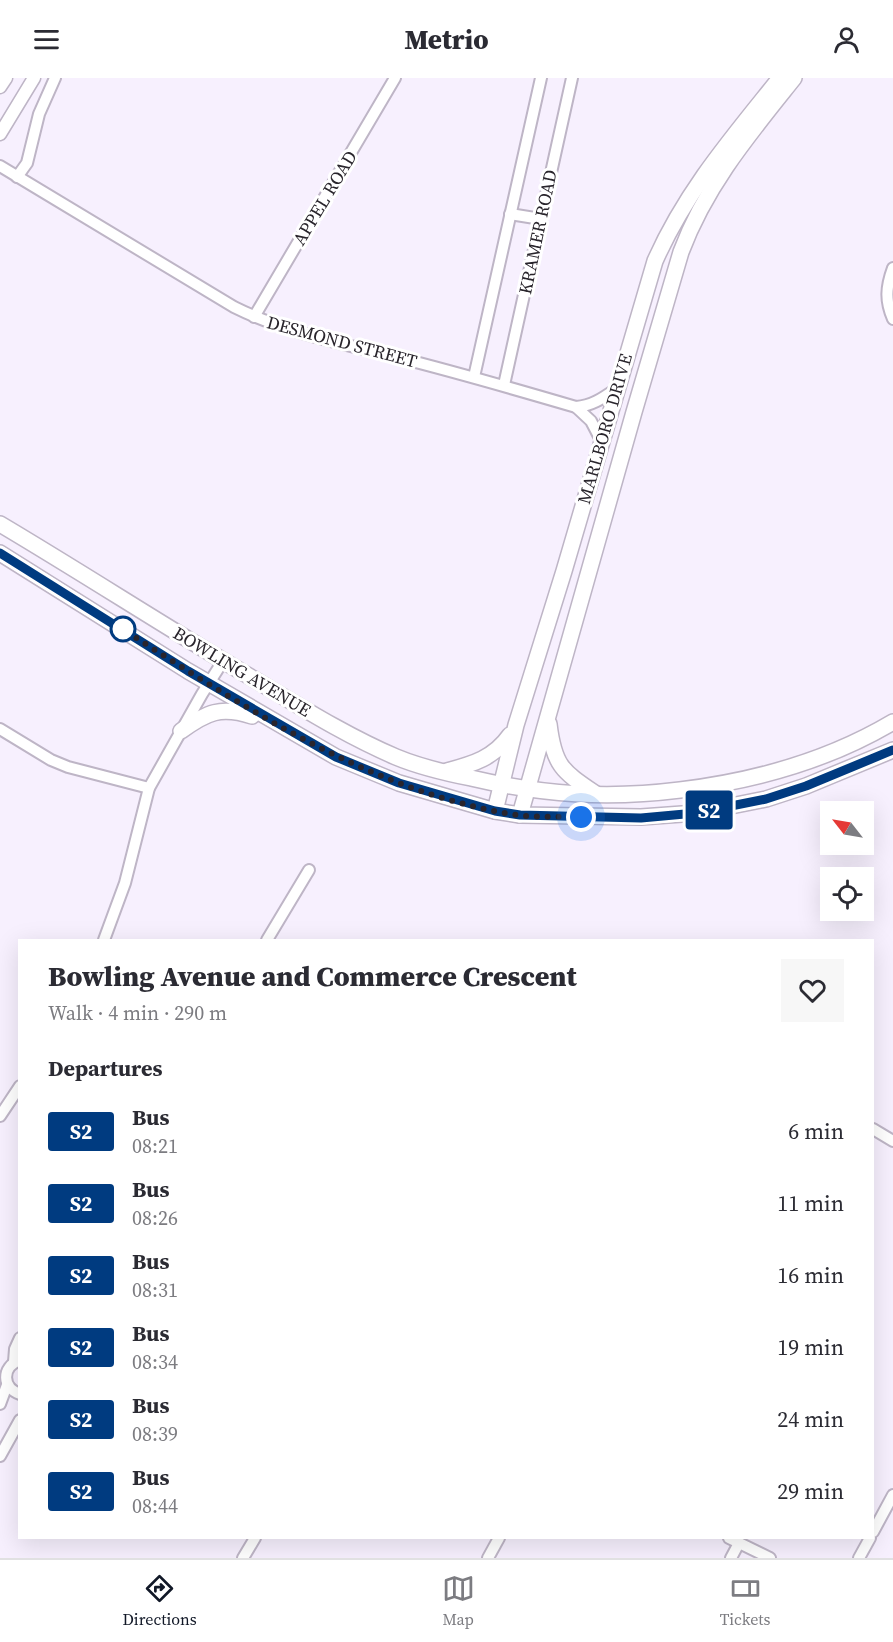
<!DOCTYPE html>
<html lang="en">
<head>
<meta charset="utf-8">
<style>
	:root { --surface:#fff; --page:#f7f7f7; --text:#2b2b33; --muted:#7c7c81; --line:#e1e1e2; --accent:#111827 }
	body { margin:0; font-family:"Source Serif 4",serif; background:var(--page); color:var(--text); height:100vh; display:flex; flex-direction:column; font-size:22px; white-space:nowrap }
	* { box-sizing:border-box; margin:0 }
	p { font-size:20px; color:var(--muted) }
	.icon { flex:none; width:33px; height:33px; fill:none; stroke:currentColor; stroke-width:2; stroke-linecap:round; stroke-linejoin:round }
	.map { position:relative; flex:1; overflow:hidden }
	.sheet { position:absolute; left:18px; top:861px; width:856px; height:600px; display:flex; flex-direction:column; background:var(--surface); border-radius:0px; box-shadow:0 6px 24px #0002 }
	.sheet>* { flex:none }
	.badge { padding:0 12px; border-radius:4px; font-size:21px; line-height:39px }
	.needle { width:39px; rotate:301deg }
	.fabs { position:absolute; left:820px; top:723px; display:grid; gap:12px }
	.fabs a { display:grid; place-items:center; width:54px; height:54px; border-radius:0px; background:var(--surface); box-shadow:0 6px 24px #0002; font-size:30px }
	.you { position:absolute; width:30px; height:30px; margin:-15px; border:4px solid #fff; border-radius:50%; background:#1a73e8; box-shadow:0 0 0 9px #1a73e833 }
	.map>.badge { position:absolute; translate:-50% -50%; box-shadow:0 0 0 3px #fff }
	h2 { padding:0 30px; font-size:22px; line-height:54px }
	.round { display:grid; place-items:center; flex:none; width:63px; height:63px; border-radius:0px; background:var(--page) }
	.headline { display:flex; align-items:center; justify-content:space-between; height:102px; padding:0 30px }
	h1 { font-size:28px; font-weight:800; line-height:45px }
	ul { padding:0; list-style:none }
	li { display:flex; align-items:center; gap:18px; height:72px; padding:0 30px }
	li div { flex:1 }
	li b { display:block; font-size:22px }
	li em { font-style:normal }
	li .badge { min-width:66px; font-weight:700; text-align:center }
	header { display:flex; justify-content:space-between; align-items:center; height:78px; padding:0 30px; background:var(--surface); font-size:27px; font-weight:800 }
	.tab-bar { display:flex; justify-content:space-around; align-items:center; height:84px; border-top:2px solid var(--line); background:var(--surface); font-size:16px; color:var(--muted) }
	.tab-bar a { display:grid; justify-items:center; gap:3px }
	.tab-bar .active { color:var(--accent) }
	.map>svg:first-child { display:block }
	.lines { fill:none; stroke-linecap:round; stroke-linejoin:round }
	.minor-casing { stroke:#beb5c6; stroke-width:14 }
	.tertiary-casing { stroke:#beb5c6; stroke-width:15 }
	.secondary-casing { stroke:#beb5c6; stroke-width:18 }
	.minor { stroke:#fff; stroke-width:10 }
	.tertiary { stroke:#fff; stroke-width:12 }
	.secondary { stroke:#fff; stroke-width:15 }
	.line-casing { stroke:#fff; stroke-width:14 }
	.line { stroke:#003b80; stroke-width:9 }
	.walk { stroke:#29252c; stroke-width:6; stroke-dasharray:0 10.8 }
	.stop-dot { fill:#fff; stroke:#003b80; stroke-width:3 }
	.labels { text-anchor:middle; stroke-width:6; stroke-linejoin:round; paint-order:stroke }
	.street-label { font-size:18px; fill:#29252c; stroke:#fff }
</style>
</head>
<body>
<header><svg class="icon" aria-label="menu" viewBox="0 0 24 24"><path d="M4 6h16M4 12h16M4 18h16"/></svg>Metrio<svg class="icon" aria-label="person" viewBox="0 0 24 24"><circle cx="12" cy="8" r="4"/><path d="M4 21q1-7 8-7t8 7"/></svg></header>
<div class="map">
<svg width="893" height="1480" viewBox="0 0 893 1480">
	<rect width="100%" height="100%" fill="#f7f0fe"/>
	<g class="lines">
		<!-- minor casing -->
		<g class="minor-casing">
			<g id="minor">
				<path d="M0 88 234 229C286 255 344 266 400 280 459 295 518 312 576 329 592 328 603 320 616 311"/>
				<polyline points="17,99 27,85 39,36 55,0"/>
				<polyline points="510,136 541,141"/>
				<path d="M893 190C886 209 885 223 893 241"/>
				<polyline points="254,239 395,0"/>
				<polyline points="474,299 541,0"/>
				<polyline points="504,307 572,0"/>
				<polyline points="576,329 591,343 602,364"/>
				<polyline points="0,651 51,682 68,689 149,710"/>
				<polyline points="104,862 125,805 149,710 202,616 223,583"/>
				<polyline points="267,862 309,792"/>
				<polyline points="0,1038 20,1008"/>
				<polyline points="873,1051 893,1063"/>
				<path d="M20 1282C1 1289 2 1310 20 1316"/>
				<polyline points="14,1284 15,1271 20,1260"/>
				<polyline points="0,1326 7,1307"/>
				<polyline points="0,1378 20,1342"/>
				<polyline points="873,1454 893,1417"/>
				<polyline points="729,1460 770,1480"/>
				<polyline points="243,1480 255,1460"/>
				<polyline points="488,1480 499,1460"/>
				<polyline points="731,1480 739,1465"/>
				<polyline points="859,1480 870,1460"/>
			</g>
		</g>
		<!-- tertiary casing -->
		<g class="tertiary-casing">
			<g id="tertiary">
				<polyline points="0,9 6,0"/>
				<polyline points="0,56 34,0"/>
			</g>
		</g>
		<!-- secondary casing -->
		<g class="secondary-casing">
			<g id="secondary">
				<path d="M0 446C81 494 161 546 242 594 293 624 342 656 396 679 420 689 446 695 471 700 543 717 608 721 680 712 754 703 829 682 893 644"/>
				<polyline points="0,475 188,593 336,679 399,705 495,733 520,737 641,739 696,735 766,721 806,708 893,672"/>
				<path d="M549 646C554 688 562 693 596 716"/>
				<path d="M181 653C207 634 221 628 252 638"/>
				<path d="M447 693C473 686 494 680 510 657"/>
				<path d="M495 733 516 647 564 493 655 183C686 113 732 60 780 0"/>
				<path d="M520 737 634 334 681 174C706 107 750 55 794 0"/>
			</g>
		</g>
		<!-- minor -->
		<use href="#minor" class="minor"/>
		<!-- tertiary -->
		<use href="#tertiary" class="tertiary"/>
		<!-- secondary -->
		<use href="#secondary" class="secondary"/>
	</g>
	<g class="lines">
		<!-- line casing -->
		<g class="line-casing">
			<polyline id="line" points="0,475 188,593 336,679 399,705 495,733 520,737 641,740 696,735 766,721 806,708 893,672"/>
		</g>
		<!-- line -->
		<use href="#line" class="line"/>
		<!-- walk -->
		<path class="walk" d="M123 551 116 547C240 626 368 714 517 737 538 740 560 738 581 739"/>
	</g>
	<!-- markers -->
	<circle class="stop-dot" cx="123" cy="551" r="12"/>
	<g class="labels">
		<!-- street labels -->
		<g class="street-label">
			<text transform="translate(325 120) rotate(-59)" y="6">APPEL ROAD</text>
			<text transform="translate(538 154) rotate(-78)" y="6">KRAMER ROAD</text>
			<text transform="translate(342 264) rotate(15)" y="6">DESMOND STREET</text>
			<text transform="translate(605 351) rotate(-74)" y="6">MARLBORO DRIVE</text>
			<text transform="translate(242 594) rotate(31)" y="6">BOWLING AVENUE</text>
		</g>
	</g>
</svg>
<div class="fabs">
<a><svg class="needle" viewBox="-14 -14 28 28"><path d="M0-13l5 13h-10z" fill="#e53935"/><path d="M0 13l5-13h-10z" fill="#7c7c81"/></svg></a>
<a><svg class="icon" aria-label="locate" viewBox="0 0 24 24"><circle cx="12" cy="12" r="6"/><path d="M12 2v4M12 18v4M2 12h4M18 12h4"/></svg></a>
</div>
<div class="you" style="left:581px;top:739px"></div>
<b class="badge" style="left:709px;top:732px;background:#003b80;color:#fff">S2</b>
<section class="sheet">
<div class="headline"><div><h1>Bowling Avenue and Commerce Crescent</h1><p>Walk · 4 min · 290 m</p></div><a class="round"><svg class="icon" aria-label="heart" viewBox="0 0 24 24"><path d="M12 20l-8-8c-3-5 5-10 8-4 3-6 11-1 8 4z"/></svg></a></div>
<h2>Departures</h2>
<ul>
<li><span class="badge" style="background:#003b80;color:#fff">S2</span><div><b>Bus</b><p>08:21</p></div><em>6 min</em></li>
<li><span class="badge" style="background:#003b80;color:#fff">S2</span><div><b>Bus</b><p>08:26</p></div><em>11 min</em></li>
<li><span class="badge" style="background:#003b80;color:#fff">S2</span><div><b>Bus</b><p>08:31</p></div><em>16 min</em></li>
<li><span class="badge" style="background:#003b80;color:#fff">S2</span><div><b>Bus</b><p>08:34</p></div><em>19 min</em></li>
<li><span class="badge" style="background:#003b80;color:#fff">S2</span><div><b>Bus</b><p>08:39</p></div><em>24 min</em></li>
<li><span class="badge" style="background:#003b80;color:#fff">S2</span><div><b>Bus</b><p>08:44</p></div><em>29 min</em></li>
</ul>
</section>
</div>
<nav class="tab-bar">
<a class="active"><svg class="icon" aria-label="directions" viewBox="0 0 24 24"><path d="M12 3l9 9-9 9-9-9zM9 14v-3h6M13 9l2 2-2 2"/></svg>Directions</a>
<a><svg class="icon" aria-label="map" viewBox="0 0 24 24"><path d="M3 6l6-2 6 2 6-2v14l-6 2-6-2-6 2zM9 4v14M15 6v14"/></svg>Map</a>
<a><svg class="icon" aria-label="tickets" viewBox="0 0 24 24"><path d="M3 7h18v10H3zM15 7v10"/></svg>Tickets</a>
</nav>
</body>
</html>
